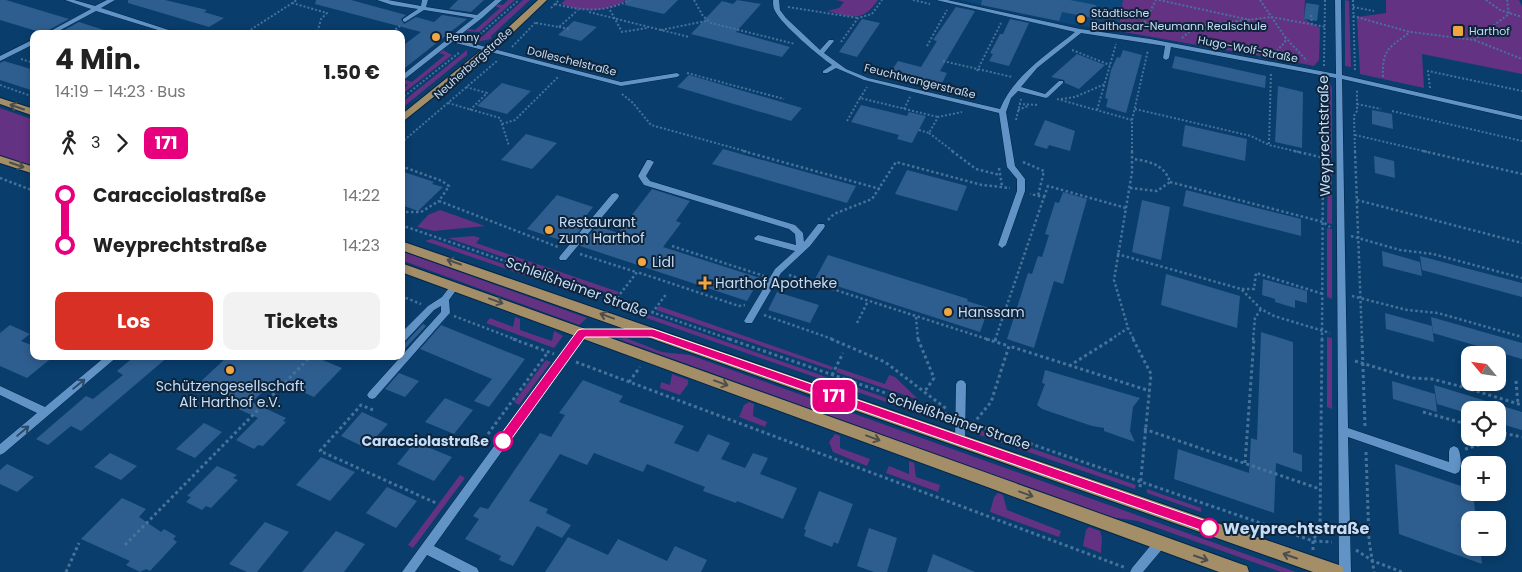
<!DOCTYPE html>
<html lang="de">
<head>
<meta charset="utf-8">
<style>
	:root { --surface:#fff; --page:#f2f2f2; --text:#222; --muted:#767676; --accent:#d93025 }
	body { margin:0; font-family:Poppins,sans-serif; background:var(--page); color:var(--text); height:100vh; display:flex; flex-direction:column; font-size:19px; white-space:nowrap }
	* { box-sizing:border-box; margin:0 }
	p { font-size:16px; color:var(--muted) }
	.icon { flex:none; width:28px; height:28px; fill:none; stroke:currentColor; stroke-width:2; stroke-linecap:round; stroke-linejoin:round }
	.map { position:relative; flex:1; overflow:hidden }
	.sheet { position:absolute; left:30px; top:30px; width:375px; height:330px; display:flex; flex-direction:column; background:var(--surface); border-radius:10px; box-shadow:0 2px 8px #0003 }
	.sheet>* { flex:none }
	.badge { padding:0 10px; border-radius:8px; font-size:18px; line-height:32px }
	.needle { width:32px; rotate:299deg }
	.tools { position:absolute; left:1461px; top:346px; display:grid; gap:10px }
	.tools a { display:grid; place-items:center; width:45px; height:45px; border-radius:10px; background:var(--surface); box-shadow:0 2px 8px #0003; font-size:25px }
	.map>.badge { position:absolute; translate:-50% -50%; box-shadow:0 0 0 2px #fff }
	.legs { display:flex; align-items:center; gap:8px; height:55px; padding:0 25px; font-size:16px }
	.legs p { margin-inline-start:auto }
	.overview { display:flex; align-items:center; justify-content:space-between; height:85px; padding:0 25px }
	h1 { font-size:28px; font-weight:700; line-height:38px }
	.button { display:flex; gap:10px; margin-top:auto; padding:10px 25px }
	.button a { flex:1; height:58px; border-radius:10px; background:var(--accent); color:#fff; font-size:20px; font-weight:700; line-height:58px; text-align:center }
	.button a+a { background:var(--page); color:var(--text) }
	ul { padding:0 25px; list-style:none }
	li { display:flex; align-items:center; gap:18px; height:50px; font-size:19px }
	li i { display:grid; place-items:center; width:8px; height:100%; margin:0 6px; background:currentColor }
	li i::after { content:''; width:12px; height:12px; margin:-6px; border:4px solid; border-radius:50%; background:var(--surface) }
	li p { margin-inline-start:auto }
	li:first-child i { background:linear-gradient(#0000 50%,currentColor 0) }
	li:last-child i { background:linear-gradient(currentColor 50%,#0000 0) }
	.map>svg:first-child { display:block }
	.built { fill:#0b477a }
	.green { fill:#643283 }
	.building { fill:#2e5e8f }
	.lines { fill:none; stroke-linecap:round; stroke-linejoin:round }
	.minor-casing { stroke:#002445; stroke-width:1 }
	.major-casing { stroke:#002445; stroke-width:2 }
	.path-far2 { stroke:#47729a; stroke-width:2; stroke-dasharray:2 2; stroke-linecap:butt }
	.path-far1 { stroke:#47729a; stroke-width:2.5; stroke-dasharray:2.5 2.5; stroke-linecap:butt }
	.path { stroke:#47729a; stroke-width:3; stroke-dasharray:3 3; stroke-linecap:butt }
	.minor { fill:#6193c6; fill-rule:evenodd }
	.major { fill:#a48e68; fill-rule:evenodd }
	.oneway { stroke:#4b4e4c }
	.oneway2 { stroke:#2c4b6a }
	.line-1 { fill:#e6007e; stroke:#fff }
	.poi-dot { fill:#f1a640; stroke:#102439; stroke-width:2 }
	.stop-1-dot { fill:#fff; stroke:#e6007e; stroke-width:2.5 }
	.labels { text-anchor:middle; stroke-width:4; stroke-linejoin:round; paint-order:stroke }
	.far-poi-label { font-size:11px; fill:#c4ddf9; stroke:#102439; text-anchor:start }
	.far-street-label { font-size:11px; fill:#c4ddf9; stroke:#102439 }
	.street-label { font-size:14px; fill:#c4ddf9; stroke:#102439 }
	.poi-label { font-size:14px; fill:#c4ddf9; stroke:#102439; text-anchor:start }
	.stop-label { font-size:14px; font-weight:bold; fill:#c4ddf9; stroke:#102439; text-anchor:end }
	.near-stop-label { font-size:16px; font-weight:bold; fill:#c4ddf9; stroke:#102439; text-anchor:start }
</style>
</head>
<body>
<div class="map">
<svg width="1522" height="572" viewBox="0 0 1522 572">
	<rect width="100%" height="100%" fill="#093d6b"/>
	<!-- built -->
	<polygon class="built" points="960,0 1123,0 1117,31 1064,23"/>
	<!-- green -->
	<g class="green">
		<polygon points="508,0 515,0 479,32 466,31 468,29 475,30 500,8 494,6 496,4 503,5"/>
		<polygon points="523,0 530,0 491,36 491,39 476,42"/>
		<path d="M565 0H627C605 12 585 13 561 4Z"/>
		<path d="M836 0H878C862 23 852 17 827 11L839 8 844 2Z"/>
		<polygon points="1123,0 1305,0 1304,19 1320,28 1319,60 1314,66 1304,64 1118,31"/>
		<polygon points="1345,0 1349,1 1351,67 1345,66"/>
		<polygon points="1386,0 1519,0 1522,6 1522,74 1422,54 1424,88 1360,74 1357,17 1386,13"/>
		<polygon points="443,50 452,55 401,95 401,91 408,85 402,83 406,80 412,82 445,55 439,53"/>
		<polygon points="467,50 467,55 401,109 401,103"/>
		<polygon points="1328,81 1332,87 1332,158 1327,157"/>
		<polygon points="0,108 34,120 34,168 0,155"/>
		<polygon points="1328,161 1332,162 1332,224 1327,223"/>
		<polygon points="440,210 485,226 434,231 417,227 428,215"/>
		<polygon points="1327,228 1332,229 1332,299 1327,297"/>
		<polygon points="474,236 480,238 476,243 619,292 616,296 448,238"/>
		<polygon points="432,239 572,288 570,291 425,241"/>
		<polygon points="401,251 587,318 579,325 401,260"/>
		<polygon points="618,304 935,415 940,421 615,307"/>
		<polygon points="659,306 833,367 832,370 656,310"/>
		<polygon points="515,317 520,319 520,330 552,341 554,331 563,336 554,348 486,323 490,318 513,327"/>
		<polygon points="1327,337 1332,338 1332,409 1327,407"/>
		<polygon points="626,338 662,352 690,355 1296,572 1281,572 1138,521 1110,517 618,339"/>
		<polygon points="546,360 551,362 519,405 514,402"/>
		<polygon points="838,368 885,384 889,375 895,377 919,400 836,372"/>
		<polygon points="672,374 688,380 688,384 680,395 660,388 661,382 670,385"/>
		<polygon points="749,402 754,404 753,416 767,422 765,427 739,417 744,405"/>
		<polygon points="968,426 1136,485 1135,489 971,432"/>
		<polygon points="835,434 840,436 840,448 870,459 867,466 833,452 829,442"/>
		<polygon points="909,461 914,463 916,477 940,485 938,492 886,473 889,466 909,474"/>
		<polygon points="460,475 465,478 413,548 408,545"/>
		<polygon points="1147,489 1201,508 1201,512 1147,493"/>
		<polygon points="998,493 1003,495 1007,510 1061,531 1059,537 990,512 994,497"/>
		<polygon points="1089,527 1100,531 1102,538 1101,553 1083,546 1086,530"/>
	</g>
	<!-- building -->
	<g class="building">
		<polygon points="0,0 6,0 69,19 43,33 0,20"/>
		<polygon points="128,0 165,0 207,10 204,12 224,18 209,27 128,3"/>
		<polygon points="316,0 351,0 406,15 401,19 404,24 416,17 434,22 442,15 467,19 401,71 401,47 421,32 315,4"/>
		<polygon points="458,0 484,0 471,12 449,9"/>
		<polygon points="626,0 678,0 664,14 625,5"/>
		<polygon points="737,0 761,4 736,32 790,47 782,57 691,34 722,1 733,4"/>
		<polygon points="982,0 1070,0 1096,5 1093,18 1062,12 1059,21 981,5"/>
		<polygon points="1306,3 1319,5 1317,21 1304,19"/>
		<polygon points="956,7 975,11 940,71 947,73 941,85 890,73 898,61 921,67 937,41 933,40"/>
		<polygon points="862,19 880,23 857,57 839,52"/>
		<polygon points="1010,19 1029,23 1009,66 989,61 993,54 990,53 1000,34 1003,34"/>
		<polygon points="574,21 597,27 581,41 558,35"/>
		<polygon points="79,22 107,31 106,34 57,34"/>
		<polygon points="1123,50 1142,55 1126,113 1106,107 1108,99 1105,98 1111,70 1117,57 1120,58"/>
		<polygon points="1077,54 1105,65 1079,89 1065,83 1064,80 1051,77"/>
		<polygon points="1175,56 1266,76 1265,88 1172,68"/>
		<polygon points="4,61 34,70 34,91 0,80 0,63"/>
		<polygon points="689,75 802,108 791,121 677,87"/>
		<polygon points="502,83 531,91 507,114 477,106"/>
		<polygon points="1278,86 1303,92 1302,148 1275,142"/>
		<polygon points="861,105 907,116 909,112 926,116 912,143 897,139 899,135 851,122"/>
		<polygon points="1372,110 1392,114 1393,129 1372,124"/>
		<polygon points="1045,120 1075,131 1070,151 1049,145 1047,149 1034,145"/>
		<polygon points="1185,125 1247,139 1245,161 1182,146"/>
		<polygon points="526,134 557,143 532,169 501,160"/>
		<polygon points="723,149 856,186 847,203 712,164"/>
		<polygon points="1374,156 1394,161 1395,178 1375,173"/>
		<polygon points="907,170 967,186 957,211 895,194"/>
		<polygon points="401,171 434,182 432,184 443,187 418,211 401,205"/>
		<polygon points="652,189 690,201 676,221 681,223 663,247 760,278 747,301 580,246 597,226 618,233"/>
		<polygon points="1186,190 1301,219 1301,236 1183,206"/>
		<polygon points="1063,192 1087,199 1063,284 1054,281 1034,348 1007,339 1028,273 1032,274 1038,256 1042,257 1049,235 1045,234 1055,202 1059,203"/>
		<polygon points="557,195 593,207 582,221 586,223 569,243 527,229"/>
		<polygon points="1142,200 1170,207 1161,260 1132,252"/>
		<polygon points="1382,251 1420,262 1422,276 1383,266"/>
		<polygon points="828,255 968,299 967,301 989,308 980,332 815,279"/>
		<polygon points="1420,256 1522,283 1522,297 1422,270"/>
		<polygon points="1166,274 1240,296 1237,328 1161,305"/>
		<polygon points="1263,279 1307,291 1307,303 1295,300 1295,308 1275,302 1275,299 1262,295"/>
		<polygon points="777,292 819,305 810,323 768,310"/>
		<polygon points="1385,313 1432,326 1434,342 1386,329"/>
		<polygon points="1431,317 1522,343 1522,359 1433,333"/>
		<polygon points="423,324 426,326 401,353 401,345 405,343"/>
		<polygon points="10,325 30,334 21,341 34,346 34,356 54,356 27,378 0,366 0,333"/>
		<polygon points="441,325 525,359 489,407 474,401 492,379 420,349"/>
		<polygon points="1261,332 1293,342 1293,452 1302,455 1302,472 1276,463 1274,513 1174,479 1178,449 1249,473 1251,438 1257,440"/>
		<polygon points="135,356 169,356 81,431 71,426 48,445 36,439 86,396 93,399 123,375 117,371"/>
		<polygon points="228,356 313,356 342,368 314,397 275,380 252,402 286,418 283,421 286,422 263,446 258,445 254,449 236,440 258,418 225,403 229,398 198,384"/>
		<polygon points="1045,370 1140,398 1133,407 1130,431 1135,442 1104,431 1104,428 1092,426 1042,409 1037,405 1045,384 1042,383"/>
		<polygon points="399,373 419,381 405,397 385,389"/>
		<polygon points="583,380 623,396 619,402 684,426 674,443 698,452 708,434 730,443 721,459 745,468 753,453 768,458 760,474 797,488 783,519 737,501 736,503 703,491 705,487 647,464 643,472 594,453 587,465 560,454 529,501 548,509 546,513 571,525 562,538 537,526 513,566 499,560 501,556 465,539 479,519 473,516 480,507 488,509 540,433 551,437 565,415 559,413"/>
		<polygon points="1392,381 1435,394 1437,412 1393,399"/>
		<polygon points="1434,385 1522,412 1522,430 1498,423 1498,410 1470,410 1470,414 1437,404"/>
		<polygon points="445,398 473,410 454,434 425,422"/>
		<polygon points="362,412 388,424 366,448 341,436"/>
		<polygon points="204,423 222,432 195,458 176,449"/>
		<polygon points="415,442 452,457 434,481 397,464"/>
		<polygon points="110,453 137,466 121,480 94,467"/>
		<polygon points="321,457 355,472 330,501 296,485"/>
		<polygon points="7,464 34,477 17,492 0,484 0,470"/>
		<polygon points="1395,464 1470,489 1470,492 1473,492 1476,520 1470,520 1470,548 1480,548 1482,564 1399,534"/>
		<polygon points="217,466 237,475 233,478 238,480 211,508 206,506 202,510 186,502 191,497 187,496"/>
		<polygon points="387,487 417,501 396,528 366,513"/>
		<polygon points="819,491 853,504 838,544 834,542 832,547 804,536 806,530 804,529"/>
		<polygon points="122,498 146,509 139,517 161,532 164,529 176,536 173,539 177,542 150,571 146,569 140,572 126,565 130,561 81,539"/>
		<polygon points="265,522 289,532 257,572 247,572 229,564"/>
		<polygon points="869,528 897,538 887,572 874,572 857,566"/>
		<polygon points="336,531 365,544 344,572 302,572"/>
		<polygon points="568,537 608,555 618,539 667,561 675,546 707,560 701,572 545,572"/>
		<polygon points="933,554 975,572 927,572"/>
	</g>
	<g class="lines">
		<!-- minor casing -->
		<g class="minor-casing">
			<g id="minor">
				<polygon points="65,0 74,0 95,6 107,0 115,0 101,8 181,34 171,34 96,11 53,34 45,34 91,9"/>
				<polygon points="377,0 388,0 421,6 422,0 428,0 426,7 477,15 495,0 502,0 482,18 455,39 621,82 677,73 680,75 677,77 621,86 452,42 401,82 401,76 474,18 424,10 405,22 403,21 403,19 418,9 392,5"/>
				<path d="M773 0H779L780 10 786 18 820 50 829 40H833L834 41 824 53 846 69 868 78 1000 109C1013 76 1048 54 1075 32L936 0H947L1080 29 1150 39 1336 74 1335 0H1341L1342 75 1522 116V120L1342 79 1348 428 1449 462V451L1450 448 1454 446 1458 448C1461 454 1462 466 1459 472L1455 474 1348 437 1351 572H1339L1336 78 1171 47 1169 58 1166 60 1163 58 1165 46 1081 33 1037 68 1021 87 1045 94 1059 81H1063V83L1048 97 1046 98 1018 91 1011 98 1006 112 1015 166 1025 179V191L1006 245 1002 248 998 245 1017 191V179L1007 167 999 113 864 80 836 68 827 73H823V71L832 65C819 56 782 25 775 11 773 8 773 4 773 0Z"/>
				<polygon points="34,39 34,44 0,61 0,56"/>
				<polygon points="647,160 650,160 654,162 646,176 650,181 795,225 803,233 804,242 818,224 824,224 825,226 824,228 810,246 781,273 752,323 746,323 744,321 775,269 795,251 755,240 754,238 758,235 796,245 795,234 789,229 644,185 638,176"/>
				<polygon points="615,193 618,194 619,196 618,198 566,260 560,260 559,258 560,256 612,194"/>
				<polygon points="455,283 459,286 449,300 450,313 448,315 375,398 372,399 369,398 367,395 369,392 441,312 441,306 434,310 404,342 401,343 401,333 428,306 442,297 452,284"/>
				<polygon points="582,329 647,329 650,330 652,333 650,336 647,337 584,337 434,546 477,568 479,572 461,572 427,555 415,572 402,572 579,330"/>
				<polygon points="106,356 118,356 4,453 0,455 0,444 37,413 0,395 0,386 45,407"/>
				<polygon points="961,380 964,381 966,384 965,440 964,443 960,444 956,443 955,440 956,384 958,381"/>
				<polygon points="1160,538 1164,539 1166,543 1164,547 1143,572 1130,572 1132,568 1156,539"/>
			</g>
		</g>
		<!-- major casing -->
		<g class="major-casing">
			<g id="major">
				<polygon points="538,0 547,0 505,40 401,123 401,115 499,36"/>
				<polygon points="0,98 34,109 34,116 0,104"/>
				<polygon points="0,156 34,167 34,174 0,163"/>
				<polygon points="401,241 1336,564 1342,566 1344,572 1313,572 401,250"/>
				<polygon points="401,263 1241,564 1247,566 1249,572 1219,572 401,272"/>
			</g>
		</g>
		<!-- path-far2 -->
		<g class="path-far2">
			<polyline points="694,0 703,16 711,23 795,44"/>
			<polyline points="913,0 930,4"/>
			<polyline points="1159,0 1250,20"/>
			<polyline points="1260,0 1285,37 1285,42 1274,54"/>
			<polyline points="1353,0 1355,72"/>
			<polyline points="1486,0 1500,10 1522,17"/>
			<polyline points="292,3 327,13 321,19 317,34"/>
			<path d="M555 4C582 11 604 13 630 0"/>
			<polyline points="788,7 858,18"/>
			<polyline points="1353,7 1374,11"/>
			<polyline points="551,8 559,0"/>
			<polyline points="610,10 622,32 647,28"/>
			<polyline points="589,12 689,37"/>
			<polyline points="1311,15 1312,24"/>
			<polyline points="1353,16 1410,32 1474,40 1522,59"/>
			<polyline points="536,23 559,27 578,10"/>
			<polyline points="1144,23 1197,26 1271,17 1326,27"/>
			<polyline points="559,27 569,29"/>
			<polyline points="661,30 706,21"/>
			<polyline points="1136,31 1144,23 1156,0"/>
			<polyline points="244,34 297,0"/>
			<polyline points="389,34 400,26"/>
			<polyline points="477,37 519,0"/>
			<polyline points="1285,37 1307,61"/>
			<polyline points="1182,38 1195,27"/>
			<polyline points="1474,40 1509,14 1507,0"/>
			<polyline points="841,42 858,18 872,14 882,0"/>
			<polyline points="927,46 947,10"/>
			<polyline points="512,47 536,22"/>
			<polyline points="1072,50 1110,65"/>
			<polyline points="21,59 34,63"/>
			<polyline points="943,61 1012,77"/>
			<polyline points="1324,66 1325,0"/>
			<polyline points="977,71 1001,23"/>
			<polyline points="687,73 784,99"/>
			<path d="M1383 77C1382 49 1389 48 1410 32"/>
			<polyline points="0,85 34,97"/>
			<polyline points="466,87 487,93 470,110"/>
			<polyline points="1430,88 1428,71 1522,91"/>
			<polyline points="622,94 633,103 651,125 748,152"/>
			<polyline points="860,98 867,87"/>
			<polyline points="401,99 460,52"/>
			<polyline points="1057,99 1132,120"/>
			<polyline points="1061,99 1075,97 1105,84"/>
			<polyline points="448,103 500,118 509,146"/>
			<polyline points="1019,104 1039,105"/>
			<polyline points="1357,104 1381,109"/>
			<polyline points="904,109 910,97"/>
			<polyline points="1135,109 1251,136 1269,145 1299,152"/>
			<polyline points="1018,110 1028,106"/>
			<polyline points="1097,110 1116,44"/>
			<polyline points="1392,111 1522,141"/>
			<polyline points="1016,120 1021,99"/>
			<polyline points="847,121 860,98 938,117"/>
			<polyline points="502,124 515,120 559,76"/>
			<polyline points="919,130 929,133 938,117 962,112"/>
			<polyline points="929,133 954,152"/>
			<polyline points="1355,135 1428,152"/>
			<polyline points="401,143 497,61"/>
			<polyline points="1269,144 1271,72"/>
			<polyline points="1132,152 1132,120 1148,50"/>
			<polyline points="1323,152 1324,81"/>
			<polyline points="1355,152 1354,116 1357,111 1357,90"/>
		</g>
		<!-- path-far1 -->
		<g class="path-far1">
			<polyline points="743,151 880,189"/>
			<polyline points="952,151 976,169 1000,175"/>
			<polyline points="1132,151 1132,172 1114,280 1128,328 1134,340"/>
			<polyline points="1294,151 1329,159"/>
			<polyline points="1355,151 1362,340"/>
			<polyline points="1423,151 1522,174"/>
			<polyline points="1023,162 1044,171 1038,196"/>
			<polyline points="401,166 442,181 449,186 439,201 558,247"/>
			<polyline points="999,168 1002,186"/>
			<polyline points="0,178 34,191"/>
			<polyline points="1170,182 1323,222 1330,227"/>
			<path d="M1130 188 1157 191 1170 182C1165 165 1149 161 1133 159"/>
			<polyline points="1044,197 1048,186 1126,208"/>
			<polyline points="1357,200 1522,243"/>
			<polyline points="401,212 421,212 439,201"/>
			<polyline points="828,220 834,214 872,199 896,162 982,185 1010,188"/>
			<polyline points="401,225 732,340"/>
			<polyline points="1351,236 1400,250 1433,254 1522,278"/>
			<polyline points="672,246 764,276"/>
			<polyline points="580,254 636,272"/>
			<polyline points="1117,254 1241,289 1261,309 1274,316 1330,333"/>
			<polyline points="789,275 990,340"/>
			<polyline points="1242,289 1254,289 1256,273 1323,294"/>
			<polyline points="401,296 421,304"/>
			<polyline points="1352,296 1407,310 1438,313 1522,337"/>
			<polyline points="611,306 637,272 739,306 745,305"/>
			<polyline points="652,313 667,293"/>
			<polyline points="764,315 835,340"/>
			<polyline points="454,316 517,340"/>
			<polyline points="916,317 918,340"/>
			<polyline points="857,323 868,301"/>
			<polyline points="995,340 1044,197 1030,194"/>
			<polyline points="1110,340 1128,328"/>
			<polyline points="1253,340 1255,318 1261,309"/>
			<polyline points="1322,340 1323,151"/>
		</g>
		<!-- path -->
		<g class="path">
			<polyline points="513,339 554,354"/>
			<polyline points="729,339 949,415"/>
			<polyline points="831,339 885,362 948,410"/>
			<polyline points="918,339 934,378 925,391"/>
			<polyline points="986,339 1009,346"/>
			<polyline points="1133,339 1151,374 1140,488"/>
			<polyline points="1362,339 1365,426"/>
			<polyline points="995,341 996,339"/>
			<polyline points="1355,361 1411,378 1432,379 1463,387 1522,405"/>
			<polyline points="576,362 1126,568"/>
			<polyline points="1069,366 1112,339"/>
			<polyline points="832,375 843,353"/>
			<polyline points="1516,381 1518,404"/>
			<polyline points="629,382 640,367"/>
			<polyline points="373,410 361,405 320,451 436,503"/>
			<polyline points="1423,412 1470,425"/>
			<polyline points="973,424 1313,541 1332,542"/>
			<polyline points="973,424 991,402 1009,346 1150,391"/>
			<polyline points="1144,429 1320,489"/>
			<polyline points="1498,432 1522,437"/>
			<polyline points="488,434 548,352"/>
			<polyline points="1465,449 1487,443 1490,438"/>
			<polyline points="1366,452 1369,540 1374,572"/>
			<polyline points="1245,463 1254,339"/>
			<polyline points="125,545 311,356"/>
			<polyline points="1313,550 1313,541 1320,526 1322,339"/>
			<polyline points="1356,550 1373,561 1402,572"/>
			<polyline points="66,572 79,543"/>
		</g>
		<!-- minor -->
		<use href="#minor" class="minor"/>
		<!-- major -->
		<use href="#major" class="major"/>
	</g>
	<!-- one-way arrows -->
	<defs><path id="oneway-shaft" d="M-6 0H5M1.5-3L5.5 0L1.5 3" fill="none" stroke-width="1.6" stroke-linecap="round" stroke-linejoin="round" transform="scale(1.25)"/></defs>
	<g class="oneway">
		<use href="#oneway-shaft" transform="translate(17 107) rotate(-161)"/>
		<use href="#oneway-shaft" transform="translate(17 165) rotate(19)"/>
		<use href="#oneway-shaft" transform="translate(454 262) rotate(-161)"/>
		<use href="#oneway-shaft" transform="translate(496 301) rotate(20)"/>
		<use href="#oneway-shaft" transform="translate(607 316) rotate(-160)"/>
		<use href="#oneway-shaft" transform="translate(721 383) rotate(20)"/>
		<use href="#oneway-shaft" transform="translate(873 438) rotate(20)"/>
		<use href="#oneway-shaft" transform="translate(1026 494) rotate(20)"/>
		<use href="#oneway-shaft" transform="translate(1290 556) rotate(-161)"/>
		<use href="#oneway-shaft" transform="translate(1201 558) rotate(19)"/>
	</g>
	<g class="oneway2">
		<use href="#oneway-shaft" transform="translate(79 384) rotate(-39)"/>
		<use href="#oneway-shaft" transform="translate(23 431) rotate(-40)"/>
	</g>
	<!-- line-1 -->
	<polygon class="line-1" points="582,329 653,329 1209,522 1215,528 1209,533 652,337 585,337 507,445 499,445 499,437 578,330"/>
	<!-- markers -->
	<g class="poi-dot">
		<circle cx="1081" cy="19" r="5"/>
		<rect x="1452" y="25" width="12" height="12" rx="2.5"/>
		<circle cx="436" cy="37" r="5"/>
		<circle cx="549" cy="230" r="5"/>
		<circle cx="642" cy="262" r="5"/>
		<path d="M702.5 275.5h5v5h5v5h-5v5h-5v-5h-5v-5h5z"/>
		<circle cx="948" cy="312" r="5"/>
		<circle cx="230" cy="370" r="5"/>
	</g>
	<g class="stop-1-dot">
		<circle cx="503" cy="441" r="9"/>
		<circle cx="1209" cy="528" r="9"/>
	</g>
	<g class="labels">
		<!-- far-poi labels -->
		<g class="far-poi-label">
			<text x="1091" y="17">Städtische<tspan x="1091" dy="13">Balthasar-Neumann Realschule</tspan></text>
			<text x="1469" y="35">Harthof</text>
			<text x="446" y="41">Penny</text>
		</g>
		<!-- far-street labels -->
		<g class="far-street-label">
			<text transform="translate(1248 49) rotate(11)" y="4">Hugo-Wolf-Straße</text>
			<text transform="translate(572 61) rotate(14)" y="4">Dolleschelstraße</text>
			<text transform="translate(473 63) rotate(-42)" y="4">Neuherbergstraße</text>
			<text transform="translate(920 81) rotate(14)" y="4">Feuchtwangerstraße</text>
		</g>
		<!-- street labels -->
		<g class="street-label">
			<text transform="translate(1324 136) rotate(-91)" y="5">Weyprechtstraße</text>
			<text transform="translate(577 287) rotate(20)" y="5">Schleißheimer Straße</text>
			<text transform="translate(959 421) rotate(19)" y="5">Schleißheimer Straße</text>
		</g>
		<!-- poi labels -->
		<g class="poi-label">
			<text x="559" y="227">Restaurant<tspan x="559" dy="16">zum Harthof</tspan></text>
			<text x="652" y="267">Lidl</text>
			<text x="715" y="288">Harthof Apotheke</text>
			<text x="958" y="317">Hanssam</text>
			<text x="230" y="391" text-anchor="middle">Schützengesellschaft<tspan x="230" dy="16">Alt Harthof e.V.</tspan></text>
		</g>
		<!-- stop labels -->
		<g class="stop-label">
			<text x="489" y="446">Caracciolastraße</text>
		</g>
		<!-- near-stop labels -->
		<g class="near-stop-label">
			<text x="1223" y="534">Weyprechtstraße</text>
		</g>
	</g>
</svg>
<div class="tools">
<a><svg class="needle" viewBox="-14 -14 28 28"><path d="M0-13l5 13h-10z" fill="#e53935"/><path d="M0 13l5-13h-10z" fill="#767676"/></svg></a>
<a><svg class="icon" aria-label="locate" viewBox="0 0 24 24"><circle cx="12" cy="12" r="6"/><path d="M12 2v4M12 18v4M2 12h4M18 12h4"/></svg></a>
<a>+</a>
<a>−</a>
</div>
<b class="badge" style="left:834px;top:396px;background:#e6007e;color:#fff">171</b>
<section class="sheet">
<div class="overview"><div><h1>4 Min.</h1><p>14:19 – 14:23 · Bus</p></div><b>1.50 €</b></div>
<div class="legs"><svg class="icon" aria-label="walk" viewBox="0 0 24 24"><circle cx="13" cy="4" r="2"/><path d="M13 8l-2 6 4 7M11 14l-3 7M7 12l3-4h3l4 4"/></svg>3<svg class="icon" aria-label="forward" viewBox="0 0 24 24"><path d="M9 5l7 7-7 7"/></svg><b class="badge" style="background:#e6007e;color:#fff">171</b></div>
<ul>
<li><i style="color:#e6007e"></i><b>Caracciolastraße</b><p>14:22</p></li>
<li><i style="color:#e6007e"></i><b>Weyprechtstraße</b><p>14:23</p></li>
</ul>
<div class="button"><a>Los</a><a>Tickets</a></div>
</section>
</div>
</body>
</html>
